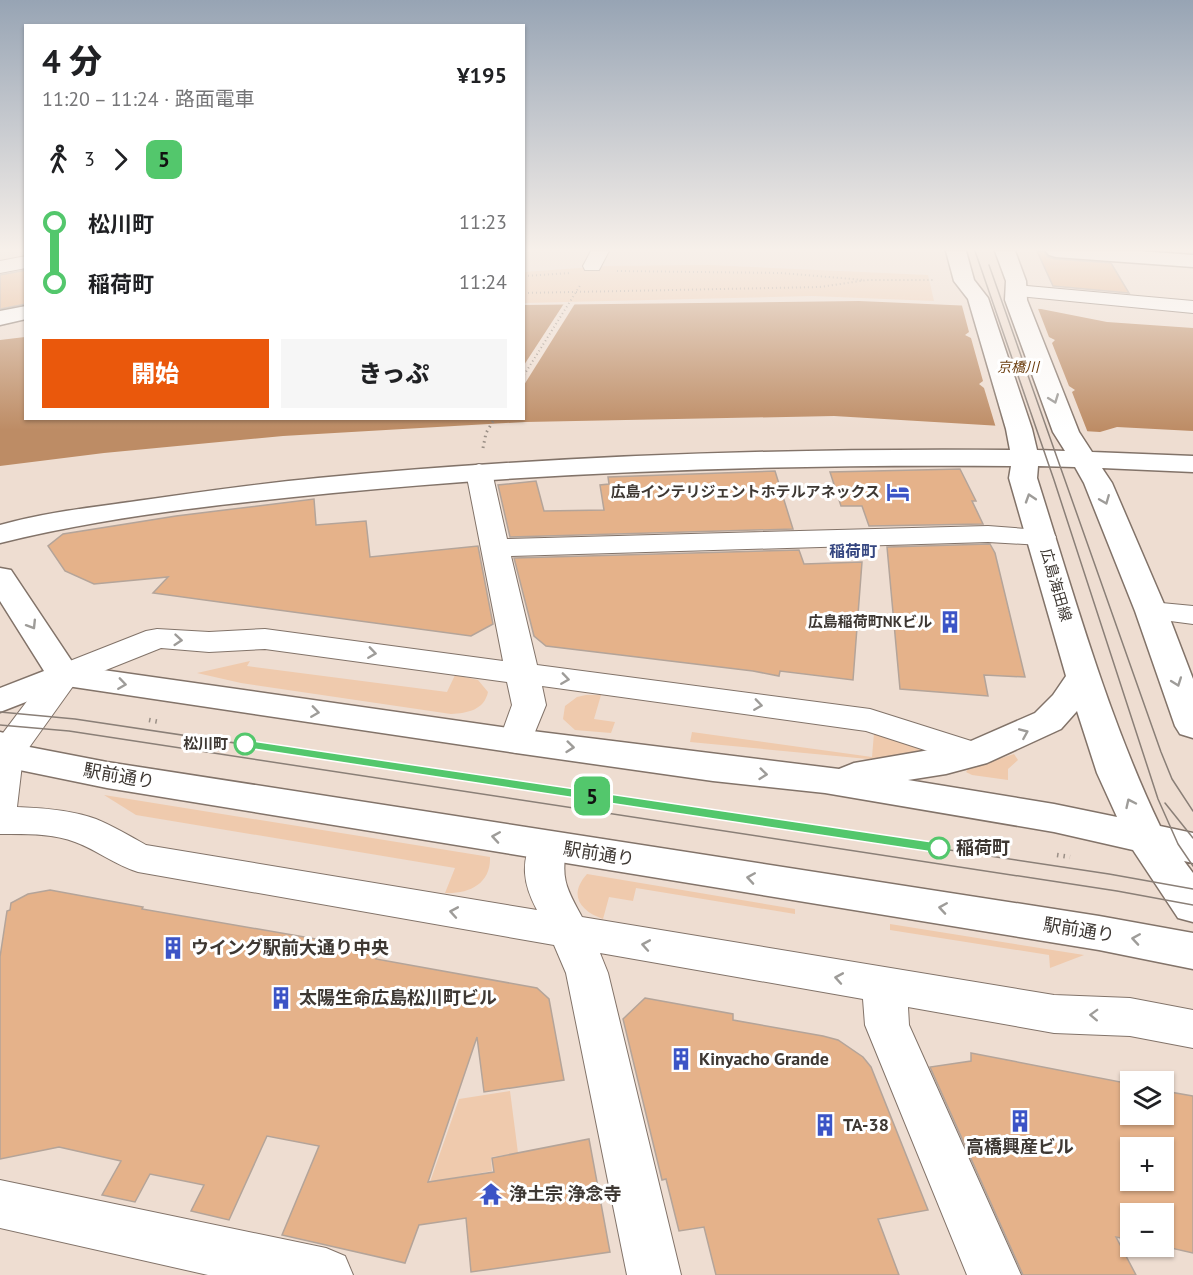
<!DOCTYPE html>
<html lang="ja">
<head>
<meta charset="utf-8">
<style>
	:root { --surface:#fff; --page:#f6f6f6; --text:#202124; --muted:#757577; --accent:#ea580c }
	body { margin:0; font-family:"PT Sans","Noto Sans JP",sans-serif; background:var(--page); color:var(--text); height:100vh; display:flex; flex-direction:column; font-size:22px; white-space:nowrap }
	* { box-sizing:border-box; margin:0 }
	p { font-size:20px; color:var(--muted) }
	.icon { flex:none; width:33px; height:33px; fill:none; stroke:currentColor; stroke-width:2; stroke-linecap:round; stroke-linejoin:round }
	.map { position:relative; flex:1; overflow:hidden }
	.drawer { position:absolute; left:24px; top:24px; width:501px; height:396px; display:flex; flex-direction:column; background:var(--surface); border-radius:0px; box-shadow:0 2px 4px #0004 }
	.drawer>* { flex:none }
	.badge { padding:0 12px; border-radius:9px; font-size:21px; line-height:39px }
	.buttons { position:absolute; left:1120px; top:1071px; display:grid; gap:12px }
	.buttons a { display:grid; place-items:center; width:54px; height:54px; border-radius:0px; background:var(--surface); box-shadow:0 2px 4px #0004; font-size:30px }
	.map>.badge { position:absolute; translate:-50% -50%; box-shadow:0 0 0 3px #fff }
	.legs { display:flex; align-items:center; gap:9px; height:66px; padding:0 18px; font-size:20px }
	.legs p { margin-inline-start:auto }
	.overview { display:flex; align-items:center; justify-content:space-between; height:102px; padding:0 18px }
	h1 { font-size:33px; font-weight:800; line-height:45px }
	.cta { display:flex; gap:12px; margin-top:auto; padding:12px 18px }
	.cta a { flex:1; height:69px; border-radius:0px; background:var(--accent); color:#fff; font-size:24px; font-weight:800; line-height:69px; text-align:center }
	.cta a+a { background:var(--page); color:var(--text) }
	ul { padding:0 18px; list-style:none }
	li { display:flex; align-items:center; gap:21px; height:60px; font-size:22px }
	li i { display:grid; place-items:center; width:9px; height:100%; margin:0 8px; background:currentColor }
	li i::after { content:''; width:15px; height:15px; margin:-8px; border:4px solid; border-radius:50%; background:var(--surface) }
	li p { margin-inline-start:auto }
	li:first-child i { background:linear-gradient(#0000 50%,currentColor 0) }
	li:last-child i { background:linear-gradient(currentColor 50%,#0000 0) }
	.map>svg:first-child { display:block }
	.green { fill:#efcaad }
	.water { fill:#bd8c65 }
	.pier { fill:#eeddd1 }
	.building { fill:#e5b28a; stroke:#b4a499; stroke-width:1.5; fill-rule:evenodd }
	.lines { fill:none; stroke-linecap:round; stroke-linejoin:round }
	.street-casing { stroke:#827369; stroke-width:2 }
	.secondary-casing { stroke:#827369; stroke-width:3 }
	.path-far2 { stroke:#9a8f86; stroke-width:2; stroke-dasharray:1 3; stroke-linecap:butt }
	.path-far1 { stroke:#9a8f86; stroke-width:3; stroke-dasharray:1.5 4; stroke-linecap:butt }
	.path { stroke:#9a8f86; stroke-width:4.5; stroke-dasharray:1.5 5; stroke-linecap:butt }
	.street { fill:#fff; fill-rule:evenodd }
	.secondary { fill:#fff; fill-rule:evenodd }
	.tram { stroke:#8a7f77; stroke-width:1.5 }
	.oneway { stroke:#9e9c99 }
	.line-1 { fill:#53c76c; stroke:#fff; stroke-width:1.5 }
	.stop-1-dot { fill:#fff; stroke:#53c76c; stroke-width:3 }
	.labels { text-anchor:middle; stroke-width:6; stroke-linejoin:round; paint-order:stroke }
	.far-water-label { font-size:14px; font-style:italic; fill:#6a3b0b; stroke:#fff }
	.poi-label { font-size:15px; font-weight:bold; fill:#3e3833; stroke:#fff; text-anchor:end }
	.street-label { font-size:15px; fill:#3e3833; stroke:#fff }
	.stop-label { font-size:15px; font-weight:bold; fill:#3e3833; stroke:#fff; text-anchor:end }
	.neighbourhood-label { font-size:16px; font-weight:bold; fill:#354680; stroke:#fff }
	.near-street-label { font-size:18px; fill:#3e3833; stroke:#fff }
	.near-stop-label { font-size:18px; font-weight:bold; fill:#3e3833; stroke:#fff; text-anchor:start }
	.near-poi-label { font-size:18px; font-weight:bold; fill:#3e3833; stroke:#fff; text-anchor:start }
</style>
</head>
<body>
<div class="map">
<svg width="1193" height="1275" viewBox="0 0 1193 1275">
	<rect width="100%" height="100%" fill="#eeddd1"/>
	<!-- green -->
	<g class="green">
		<polygon points="709,265 928,275 934,301 812,296 524,303 524,272 607,266"/>
		<path d="M250 661 247 666 447 692 455 675 478 680 488 692C484 710 468 713 451 714L241 683 197 673Z"/>
		<polygon points="586,695 601,695 594,719 615,722 611,733 575,730 563,719 565,706 577,697"/>
		<polygon points="692,732 872,757 874,733 929,748 930,754 868,759 690,742"/>
		<polygon points="1014,754 1018,760 1008,769 1008,780 972,775 966,772 968,769"/>
		<path d="M104 795 490 857C491 884 469 894 445 893L455 868 136 815Z"/>
		<path d="M587 874 795 909V914L636 888 633 901 609 897 603 919C580 911 568 895 587 874Z"/>
		<polygon points="890,924 1084,955 1050,968 1049,955 890,930"/>
		<polygon points="510,1091 518,1153 491,1157 492,1171 430,1182 459,1099"/>
	</g>
	<!-- water -->
	<polygon class="water" points="859,301 1041,309 1107,322 1193,328 1193,431 1117,427 1100,432 834,416 525,422 283,436 104,453 0,466 0,340 25,337 26,418 524,418 524,305"/>
	<!-- pier -->
	<g class="pier">
		<polygon points="565,302 576,302 524,385 524,365"/>
		<polygon points="961,302 1037,306 1049,337 1055,340 1052,343 1069,386 1075,390 1072,392 1088,433 996,428 984,388 979,384 983,381 971,338 965,335 969,332"/>
	</g>
	<!-- building -->
	<g class="building">
		<polygon points="1037,251 1044,251 1048,257 1056,259 1111,263 1129,293 1053,286"/>
		<polygon points="26,270 26,304 0,309 0,275"/>
		<polygon points="960,469 976,501 972,501 983,524 869,526 862,506 841,506 830,472"/>
		<polygon points="775,471 793,529 510,537 498,485 536,481 544,511 604,510 600,485 609,484 608,477"/>
		<polygon points="314,499 316,525 366,521 370,557 478,546 493,624 471,636 153,593 168,577 94,584 65,571 48,546 63,534 176,516"/>
		<polygon points="990,544 995,553 1025,677 984,675 988,696 900,689 887,547"/>
		<polygon points="799,550 804,564 862,562 853,680 780,671 779,676 753,671 546,646 534,636 514,558"/>
		<polygon points="50,890 143,907 142,909 380,950 376,959 537,988 549,999 564,1080 484,1092 477,1037 428,1182 494,1172 492,1158 589,1139 610,1252 471,1272 466,1218 419,1225 405,1263 282,1235 319,1146 267,1136 229,1220 191,1211 204,1185 150,1174 135,1202 102,1195 121,1161 59,1147 0,1159 0,957 7,911 10,910 11,903 28,894"/>
		<polygon points="645,998 733,1014 733,1020 823,1036 838,1040 863,1057 871,1067 928,1210 878,1219 899,1275 716,1275 704,1227 679,1231 666,1179 662,1180 623,1019"/>
		<path d="M971 1053 1131 1084V1114H1164V1091L1193 1096V1253L1162 1246 1164 1214H1131V1240L1116 1237 1136 1275H1023L930 1067 971 1061ZM1131 1148H1164V1180H1131Z"/>
	</g>
	<g class="lines">
		<!-- street casing -->
		<g class="street-casing">
			<g id="street">
				<polygon points="591,251 609,251 599,270 585,270 583,266"/>
				<polygon points="26,256 26,268 0,273 0,261"/>
				<polygon points="1016,285 1193,301 1193,313 1009,295 1006,291 1009,287"/>
				<path d="M479 464 488 467 492 472 507 539 988 526 1052 531 1056 537 1052 543 1042 545 988 542 511 556 537 665 870 709 987 746 992 754 987 762 974 766 866 731 542 686 546 705 528 749 516 753 504 749 499 741 512 705 507 682 265 649 209 652 161 648 76 682 23 756 17 807C42 808 72 810 96 819 113 826 130 836 146 845L537 910C523 884 520 862 534 836L548 832 562 836 567 846C560 879 567 889 582 917L1054 995 1130 998 1193 1010V1048L1130 1036 1054 1033 908 1007 909 1025 1021 1275H967L865 1025 863 999 600 953 608 973 681 1275H627L566 973 554 945 138 872C115 865 97 850 75 842 52 833 24 834 0 834V737L52 668 146 631 157 629 209 632 265 629 503 661 466 472 470 467Z"/>
				<polygon points="1151,602 1193,606 1193,624 1140,617 1136,611 1140,605"/>
				<polygon points="0,1180 326,1248 345,1256 353,1275 208,1275 0,1228"/>
			</g>
		</g>
		<!-- secondary casing -->
		<g class="secondary-casing">
			<g id="secondary">
				<path d="M946 251H966L974 280 988 298 1032 429 1037 450 1065 451 1053 432 1005 300 1006 281 995 251H1015L1026 281 1027 300 1079 432 1092 452 1193 456V472L1102 468 1112 483 1167 611 1193 679V738L1180 734 1175 726 1135 611 1084 483 1075 467 1038 466 1037 478C1074 595 1107 715 1160 826L1193 833V863L1184 861 1193 873V922L1178 918 1133 850 1054 832 825 793 713 781 516 753 67 686 0 712V688L44 671 0 601V568L11 570 75 666 516 729 839 769 854 763 964 744 1035 713 1053 695 1066 676 1009 478 1011 466C785 464 558 471 333 493 222 504 108 516 0 543V525C43 513 86 508 130 502 193 493 255 484 318 478 548 456 779 448 1010 450L1006 429 968 299 954 281ZM1077 711 1097 773 1117 817 1054 804 908 780 946 774 987 763 1061 729Z"/>
				<polygon points="1046,251 1139,251 1193,255 1193,267 1056,257 1049,255"/>
				<polygon points="26,306 26,319 0,325 0,311"/>
				<polygon points="0,732 13,735 19,745 107,762 1099,916 1193,933 1193,969 1099,950 107,788 0,766"/>
			</g>
		</g>
		<!-- path-far2 -->
		<g class="path-far2">
			<polyline points="617,271 781,273 864,280"/>
			<polyline points="524,276 570,273"/>
			<polyline points="524,293 820,287 867,280 935,280"/>
			<polyline points="524,375 581,284"/>
		</g>
		<!-- path-far1 -->
		<polyline class="path-far1" points="483,448 486,433 495,418"/>
		<!-- path -->
		<g class="path">
			<polyline points="149,720 159,722"/>
			<polyline points="1057,855 1070,857"/>
		</g>
		<!-- street -->
		<use href="#street" class="street"/>
		<!-- secondary -->
		<use href="#secondary" class="secondary"/>
		<!-- tram -->
		<g class="tram">
			<polyline points="975,251 1054,480 1158,799 1178,844 1193,866"/>
			<polyline points="989,265 1161,752 1172,779 1193,811"/>
			<polyline points="0,712 75,719 1109,874 1193,889"/>
			<polyline points="0,725 69,731 1117,891 1193,905"/>
			<polyline points="1165,803 1193,838"/>
		</g>
	</g>
	<!-- one-way arrows -->
	<defs><path id="oneway-chevron" d="M-2-3.5L2.5 0L-2 3.5" fill="none" stroke-width="1.6" stroke-linecap="round" stroke-linejoin="round" transform="scale(1.5)"/></defs>
	<g class="oneway">
		<use href="#oneway-chevron" transform="translate(1054 399) rotate(69)"/>
		<use href="#oneway-chevron" transform="translate(1030 498) rotate(-108)"/>
		<use href="#oneway-chevron" transform="translate(1105 500) rotate(68)"/>
		<use href="#oneway-chevron" transform="translate(32 625) rotate(58)"/>
		<use href="#oneway-chevron" transform="translate(178 640) rotate(5)"/>
		<use href="#oneway-chevron" transform="translate(372 653) rotate(8)"/>
		<use href="#oneway-chevron" transform="translate(565 679) rotate(8)"/>
		<use href="#oneway-chevron" transform="translate(1177 682) rotate(70)"/>
		<use href="#oneway-chevron" transform="translate(122 684) rotate(8)"/>
		<use href="#oneway-chevron" transform="translate(758 705) rotate(8)"/>
		<use href="#oneway-chevron" transform="translate(315 712) rotate(8)"/>
		<use href="#oneway-chevron" transform="translate(1024 733) rotate(-23)"/>
		<use href="#oneway-chevron" transform="translate(570 747) rotate(6)"/>
		<use href="#oneway-chevron" transform="translate(763 774) rotate(6)"/>
		<use href="#oneway-chevron" transform="translate(1130 803) rotate(-115)"/>
		<use href="#oneway-chevron" transform="translate(496 837) rotate(-171)"/>
		<use href="#oneway-chevron" transform="translate(751 878) rotate(-171)"/>
		<use href="#oneway-chevron" transform="translate(943 908) rotate(-171)"/>
		<use href="#oneway-chevron" transform="translate(454 912) rotate(-170)"/>
		<use href="#oneway-chevron" transform="translate(1136 939) rotate(-171)"/>
		<use href="#oneway-chevron" transform="translate(646 945) rotate(-170)"/>
		<use href="#oneway-chevron" transform="translate(839 978) rotate(-170)"/>
		<use href="#oneway-chevron" transform="translate(1094 1015) rotate(-178)"/>
	</g>
	<!-- sky -->
	<linearGradient id="sky" x2="0" y2="1"><stop stop-color="#97a4b4"/><stop offset="0.58" stop-color="#f7f0ea"/><stop offset="1" stop-color="#f7f0ea" stop-opacity="0"/></linearGradient>
	<rect width="1193" height="430" fill="url(#sky)"/>
	<!-- line-1 -->
	<polygon class="line-1" points="245,740 939,843 946,848 939,853 240,747 238,744"/>
	<!-- icons -->
	<defs>
		<g id="hotel-bare" transform="scale(1.8)"><path d="M-6-4.5h1.5V1H6V5H4.5V3h-9V5H-6ZM-4 0a1.8 1.8 0 1 1 3.6 0ZM.5 0V-2.5h3Q6-2.5 6 0Z" fill="#3c54c6" stroke="#fff" stroke-width="2.5" paint-order="stroke"/></g>
		<g id="building-bare" transform="scale(1.8)"><path d="M-4-6H4V6H1V3H-1V6H-4ZM-2.5-4.3h1.7v1.8h-1.7ZM.8-4.3h1.7v1.8H.8ZM-2.5-1h1.7V.8h-1.7ZM.8-1h1.7V.8H.8Z" fill="#3c54c6" stroke="#fff" stroke-width="2.5" paint-order="stroke"/></g>
		<g id="temple-bare" transform="scale(1.8)"><path d="M0-6L5-2H3V0L6.5 2.5H4V6H1.5V3h-3V6H-4V2.5H-6.5L-3 0V-2H-5Z" fill="#3c54c6" stroke="#fff" stroke-width="2.5" paint-order="stroke"/></g>
	</defs>
	<g fill-rule="evenodd">
		<use href="#hotel-bare" x="898" y="492"/>
		<use href="#building-bare" x="950" y="622"/>
		<use href="#building-bare" x="173" y="948"/>
		<use href="#building-bare" x="281" y="998"/>
		<use href="#building-bare" x="681" y="1059"/>
		<use href="#building-bare" x="1020" y="1121"/>
		<use href="#building-bare" x="825" y="1125"/>
		<use href="#temple-bare" x="491" y="1194"/>
	</g>
	<!-- markers -->
	<g class="stop-1-dot">
		<circle cx="245" cy="744" r="10"/>
		<circle cx="939" cy="848" r="10"/>
	</g>
	<g class="labels">
		<!-- far-water labels -->
		<g class="far-water-label">
			<text x="1018" y="372">京橋川</text>
		</g>
		<!-- poi labels -->
		<g class="poi-label">
			<text x="880" y="497">広島インテリジェントホテルアネックス</text>
			<text x="932" y="627">広島稲荷町NKビル</text>
		</g>
		<!-- street labels -->
		<g class="street-label">
			<text transform="translate(1056 585) rotate(74)" y="5">広島海田線</text>
		</g>
		<!-- stop labels -->
		<g class="stop-label">
			<text x="228" y="749">松川町</text>
		</g>
		<!-- neighbourhood labels -->
		<g class="neighbourhood-label">
			<text x="853" y="557">稲荷町</text>
		</g>
		<!-- near-street labels -->
		<g class="near-street-label">
			<text transform="translate(119 776) rotate(10)" y="6">駅前通り</text>
			<text transform="translate(599 854) rotate(9)" y="6">駅前通り</text>
			<text transform="translate(1079 930) rotate(9)" y="6">駅前通り</text>
		</g>
		<!-- near-stop labels -->
		<g class="near-stop-label">
			<text x="956" y="854">稲荷町</text>
		</g>
		<!-- near-poi labels -->
		<g class="near-poi-label">
			<text x="191" y="954">ウイング駅前大通り中央</text>
			<text x="299" y="1004">太陽生命広島松川町ビル</text>
			<text x="699" y="1065">Kinyacho Grande</text>
			<text x="843" y="1131">TA-38</text>
			<text x="1020" y="1153" text-anchor="middle">高橋興産ビル</text>
			<text x="509" y="1200">浄土宗 浄念寺</text>
		</g>
	</g>
</svg>
<div class="buttons">
<a><svg class="icon" aria-label="layers" viewBox="0 0 24 24"><path d="M12 4l9 5-9 5-9-5zM3 14l9 5 9-5"/></svg></a>
<a>+</a>
<a>−</a>
</div>
<b class="badge" style="left:592px;top:796px;background:#53c76c;color:#111">5</b>
<section class="drawer">
<div class="overview"><div><h1>4 分</h1><p>11:20 – 11:24 · 路面電車</p></div><b>¥195</b></div>
<div class="legs"><svg class="icon" aria-label="walk" viewBox="0 0 24 24"><circle cx="13" cy="4" r="2"/><path d="M13 8l-2 6 4 7M11 14l-3 7M7 12l3-4h3l4 4"/></svg>3<svg class="icon" aria-label="forward" viewBox="0 0 24 24"><path d="M9 5l7 7-7 7"/></svg><b class="badge" style="background:#53c76c;color:#111">5</b></div>
<ul>
<li><i style="color:#53c76c"></i><b>松川町</b><p>11:23</p></li>
<li><i style="color:#53c76c"></i><b>稲荷町</b><p>11:24</p></li>
</ul>
<div class="cta"><a>開始</a><a>きっぷ</a></div>
</section>
</div>
</body>
</html>
